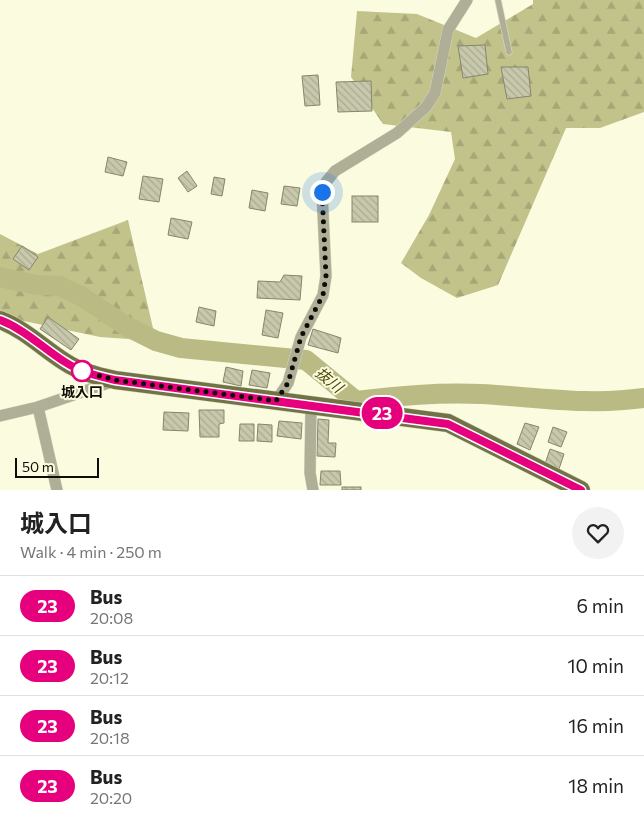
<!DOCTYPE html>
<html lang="en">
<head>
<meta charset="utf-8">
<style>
	:root { --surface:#fff; --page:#f2f2f2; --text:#222; --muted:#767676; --line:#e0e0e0 }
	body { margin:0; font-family:Commissioner,"Noto Sans JP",sans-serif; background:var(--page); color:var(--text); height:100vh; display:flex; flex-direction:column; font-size:19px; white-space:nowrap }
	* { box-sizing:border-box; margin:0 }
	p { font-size:16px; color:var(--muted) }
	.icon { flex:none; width:28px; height:28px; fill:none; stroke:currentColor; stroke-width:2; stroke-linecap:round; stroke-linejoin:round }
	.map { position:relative; height:490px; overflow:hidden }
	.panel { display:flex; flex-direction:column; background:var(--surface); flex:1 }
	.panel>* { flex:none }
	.badge { padding:0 10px; border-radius:16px; font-size:18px; line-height:32px }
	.scale { position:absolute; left:15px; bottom:12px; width:84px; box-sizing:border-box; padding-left:5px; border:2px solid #0d0d05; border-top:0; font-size:14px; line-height:18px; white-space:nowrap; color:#0d0d05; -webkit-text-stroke:4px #fbfbdf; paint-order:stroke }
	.you { position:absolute; width:25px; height:25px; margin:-12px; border:4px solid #fff; border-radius:50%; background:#1a73e8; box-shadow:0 0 0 8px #1a73e833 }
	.map>.badge { position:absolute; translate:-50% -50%; box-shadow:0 0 0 2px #fff }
	.round { display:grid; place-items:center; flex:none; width:52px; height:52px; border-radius:26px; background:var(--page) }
	.overview { display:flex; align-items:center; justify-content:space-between; height:85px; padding:0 20px }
	h1 { font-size:24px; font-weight:700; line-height:38px }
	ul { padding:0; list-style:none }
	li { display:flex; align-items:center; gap:15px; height:60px; padding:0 20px; border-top:1px solid var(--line) }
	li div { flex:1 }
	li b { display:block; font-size:19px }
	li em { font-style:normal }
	li .badge { min-width:55px; font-weight:700; text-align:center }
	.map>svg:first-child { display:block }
	.forest { fill:url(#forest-firs) }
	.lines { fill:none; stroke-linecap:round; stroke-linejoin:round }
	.river { stroke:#baba84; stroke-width:20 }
	.building { fill:url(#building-back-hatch); stroke:#85866c }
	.lane-casing { stroke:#d5d5bc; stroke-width:7 }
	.street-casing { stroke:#d5d5bc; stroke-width:12 }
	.primary-casing { stroke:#d5d5bc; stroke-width:19 }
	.lane { stroke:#afaf98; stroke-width:5.5 }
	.street { stroke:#afaf98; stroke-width:11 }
	.primary { stroke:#727247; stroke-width:18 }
	.line-casing { stroke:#fff; stroke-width:11 }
	.line { stroke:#e6007e; stroke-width:8 }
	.walk { stroke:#0d0d05; stroke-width:5; stroke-dasharray:0 9 }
	.stop-dot { fill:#fff; stroke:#e6007e; stroke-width:2.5 }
	.labels { text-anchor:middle; stroke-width:4; stroke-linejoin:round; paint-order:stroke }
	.stop-label { font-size:14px; font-weight:bold; fill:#0d0d05; stroke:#fbfbdf }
	.water-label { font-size:15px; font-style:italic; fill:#4b4906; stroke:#fbfbdf }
</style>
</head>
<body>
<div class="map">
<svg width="644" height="490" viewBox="0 0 644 490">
	<defs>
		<pattern id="forest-firs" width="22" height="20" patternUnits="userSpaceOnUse" patternTransform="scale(1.25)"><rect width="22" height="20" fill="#c2c28b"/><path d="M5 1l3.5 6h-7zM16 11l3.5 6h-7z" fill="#a6a676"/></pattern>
		<pattern id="building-back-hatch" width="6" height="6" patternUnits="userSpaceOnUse" patternTransform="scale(1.25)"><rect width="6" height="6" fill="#c8c8ad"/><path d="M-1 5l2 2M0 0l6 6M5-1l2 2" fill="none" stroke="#abab93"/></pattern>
	</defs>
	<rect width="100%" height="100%" fill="#fbfbdf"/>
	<!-- forest -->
	<g class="forest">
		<polygon points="533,0 644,0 644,112 600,128 566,128 498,285 457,298 421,278 401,263 429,215 455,159 451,132 383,124 351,77 357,11 417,14 476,38 533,4"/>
		<polygon points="128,220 156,341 100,337 0,316 0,234 38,254"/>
	</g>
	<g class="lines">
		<!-- river -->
		<path class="river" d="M0 277 36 285 60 286 81 296 126 326 156 341 181 348 306 360 356 401C398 396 438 392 481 394 536 397 589 406 644 398"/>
	</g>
	<!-- building -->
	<g class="building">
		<polygon points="485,45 488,74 463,78 458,46"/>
		<polygon points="501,67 528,67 531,96 507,99"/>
		<polygon points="318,75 320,105 305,106 302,76"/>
		<polygon points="371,81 372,111 338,112 336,82"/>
		<polygon points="108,157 127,162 123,176 105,172"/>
		<polygon points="187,171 197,186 188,192 178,178"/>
		<polygon points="143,176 163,179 159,202 139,199"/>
		<polygon points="214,177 225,179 222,196 211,194"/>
		<polygon points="284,186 300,188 297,206 281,204"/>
		<polygon points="252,190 268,193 265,211 249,208"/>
		<rect x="352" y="196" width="26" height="26"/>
		<polygon points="171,218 192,222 188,239 168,235"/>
		<polygon points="22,246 38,257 29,270 13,259"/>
		<polygon points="284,275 302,276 300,300 257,298 258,281 280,282"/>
		<polygon points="199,307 216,311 214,326 196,322"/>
		<polygon points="266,310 283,313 278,338 262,335"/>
		<polygon points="48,317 79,339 71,350 40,329"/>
		<polygon points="313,329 341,338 338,353 308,345"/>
		<polygon points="226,367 243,371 241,386 223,382"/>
		<polygon points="252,370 270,373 267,388 249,385"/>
		<polygon points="199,410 224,410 224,423 219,424 219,437 200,437"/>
		<polygon points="164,412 189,413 188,431 163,430"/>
		<polygon points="318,419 329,420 328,443 336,443 335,457 317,456"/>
		<polygon points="279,421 302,423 301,439 277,436"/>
		<polygon points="525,423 539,427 530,450 517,444"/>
		<polygon points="240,424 254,424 254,441 239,441"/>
		<polygon points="258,424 272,425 272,442 257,441"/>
		<polygon points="553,427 567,432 561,447 548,442"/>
		<polygon points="550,449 564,454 559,469 545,464"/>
		<polygon points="321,471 340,471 341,485 320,485"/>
		<rect x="342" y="487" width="19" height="3"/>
	</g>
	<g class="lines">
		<!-- lane casing -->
		<g class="lane-casing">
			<polyline id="lane" points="498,0 509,52"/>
		</g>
		<!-- street casing -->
		<g class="street-casing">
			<g id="street">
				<polyline points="276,401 288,383 301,337 323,295 326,276 322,192 326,182 335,171 397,133 426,107 435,93 448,30 467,0"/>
				<polyline points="311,406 310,473 313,490"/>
				<polyline points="38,407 57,490"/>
				<polyline points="0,416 38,407 114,381"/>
			</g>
		</g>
		<!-- primary casing -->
		<g class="primary-casing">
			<path id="primary" d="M0 320C24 329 43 348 65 362 80 372 98 376 115 380L448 423 581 490"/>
		</g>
		<!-- lane -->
		<use href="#lane" class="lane"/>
		<!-- street -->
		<use href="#street" class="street"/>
		<!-- primary -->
		<use href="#primary" class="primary"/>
	</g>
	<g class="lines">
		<!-- line casing -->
		<g class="line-casing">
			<path id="line" d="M0 320C24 329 43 348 65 362 80 372 98 376 115 380L448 424 581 490"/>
		</g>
		<!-- line -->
		<use href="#line" class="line"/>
		<!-- walk -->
		<polyline class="walk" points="82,371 115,380 276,401 288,383 301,337 323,295 326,276 322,192"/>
	</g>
	<!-- markers -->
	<circle class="stop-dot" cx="82" cy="371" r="10"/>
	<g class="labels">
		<!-- stop labels -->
		<g class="stop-label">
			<text x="82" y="397">城入口</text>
		</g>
		<!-- water labels -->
		<g class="water-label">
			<text transform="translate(329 380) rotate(39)" y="5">抜川</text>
		</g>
	</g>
</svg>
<div class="scale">50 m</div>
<div class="you" style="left:322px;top:192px"></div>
<b class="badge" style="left:382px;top:413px;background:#e6007e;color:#fff">23</b>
</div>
<section class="panel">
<div class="overview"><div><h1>城入口</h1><p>Walk · 4 min · 250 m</p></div><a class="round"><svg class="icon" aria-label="heart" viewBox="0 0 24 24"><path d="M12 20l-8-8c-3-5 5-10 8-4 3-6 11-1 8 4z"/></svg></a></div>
<ul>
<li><span class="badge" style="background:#e6007e;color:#fff">23</span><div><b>Bus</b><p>20:08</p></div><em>6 min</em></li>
<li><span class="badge" style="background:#e6007e;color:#fff">23</span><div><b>Bus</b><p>20:12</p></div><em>10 min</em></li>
<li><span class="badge" style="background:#e6007e;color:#fff">23</span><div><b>Bus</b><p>20:18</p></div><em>16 min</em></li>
<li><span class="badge" style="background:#e6007e;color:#fff">23</span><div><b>Bus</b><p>20:20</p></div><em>18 min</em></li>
</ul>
</section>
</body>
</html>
